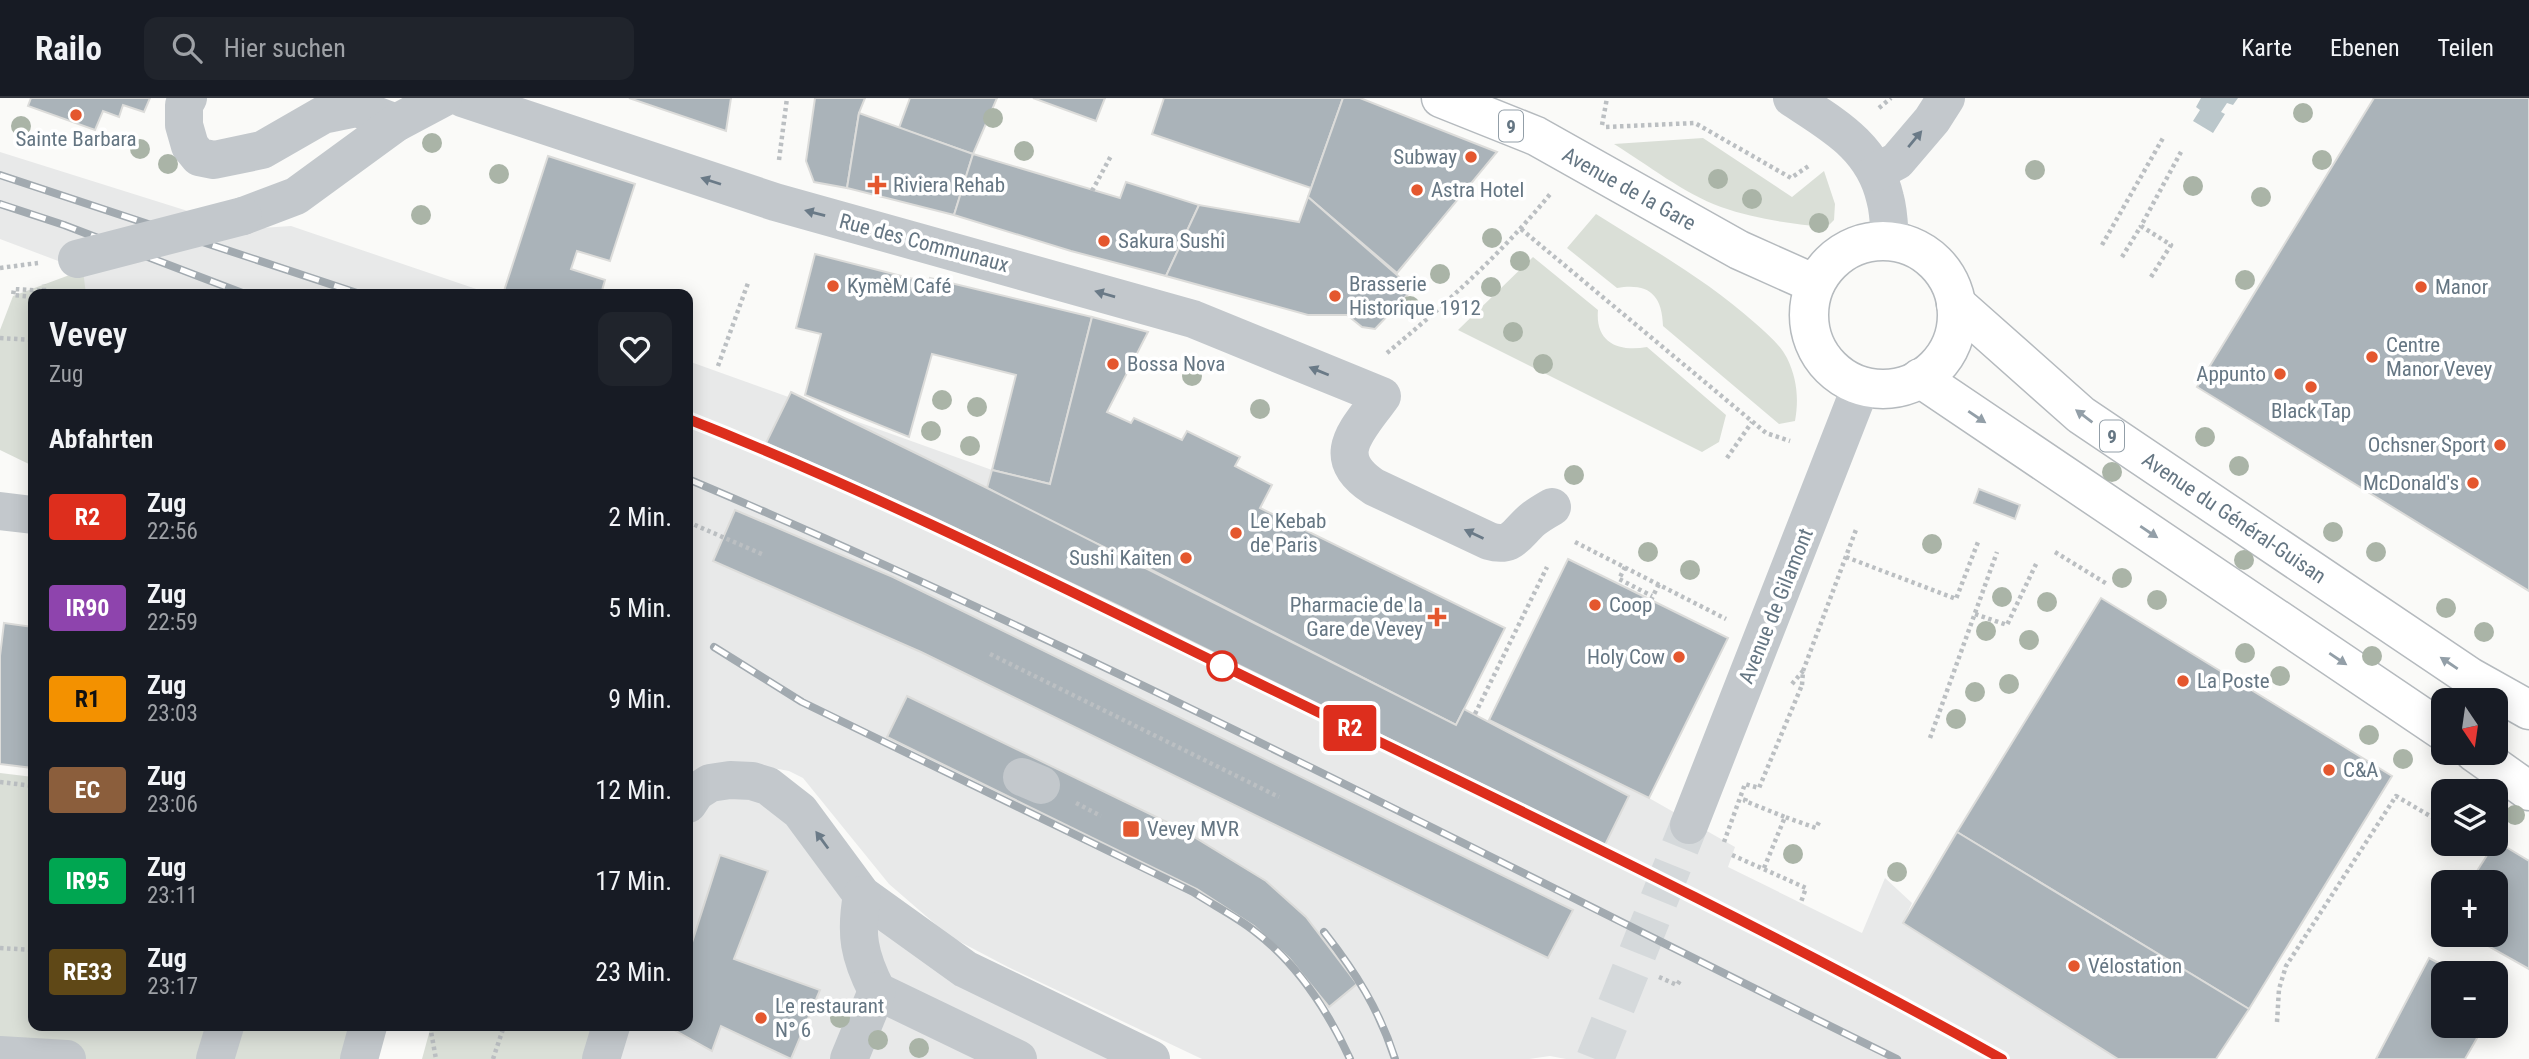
<!DOCTYPE html>
<html lang="de">
<head>
<meta charset="utf-8">
<style>
	:root { --surface:#171b24; --page:#20242c; --text:#f1f3f6; --muted:#9ea1a6; --line:#363941 }
	body { margin:0; font-family:"Roboto Condensed",sans-serif; background:var(--page); color:var(--text); height:100vh; display:flex; flex-direction:column; font-size:26px; white-space:nowrap }
	* { box-sizing:border-box; margin:0 }
	p { font-size:23px; color:var(--muted) }
	.icon { flex:none; width:38px; height:38px; fill:none; stroke:currentColor; stroke-width:2; stroke-linecap:round; stroke-linejoin:round }
	.map { position:relative; flex:1; overflow:hidden }
	.panel { position:absolute; left:28px; top:191px; width:665px; height:742px; display:flex; flex-direction:column; background:var(--surface); border-radius:14px; box-shadow:0 4px 18px #0003 }
	.panel>* { flex:none }
	.badge { padding:0 14px; border-radius:5px; font-size:24px; line-height:46px }
	.needle { width:46px; rotate:167deg }
	.fabs { position:absolute; left:2431px; top:590px; display:grid; gap:14px }
	.fabs a { display:grid; place-items:center; width:77px; height:77px; border-radius:14px; background:var(--surface); box-shadow:0 4px 18px #0003; font-size:35px }
	.map>.badge { position:absolute; translate:-50% -50%; box-shadow:0 0 0 4px #fff }
	h2 { padding:0 21px; font-size:26px; line-height:63px }
	.round { display:grid; place-items:center; flex:none; width:74px; height:74px; border-radius:14px; background:var(--page) }
	.summary { display:flex; align-items:center; justify-content:space-between; height:119px; padding:0 21px }
	h1 { font-size:33px; font-weight:600; line-height:52px }
	ul { padding:0; list-style:none }
	li { display:flex; align-items:center; gap:21px; height:91px; padding:0 21px }
	li div { flex:1 }
	li b { display:block; font-size:26px }
	li em { font-style:normal }
	li .badge { min-width:77px; font-weight:700; text-align:center }
	header { display:flex; align-items:center; gap:42px; box-sizing:border-box; height:98px; padding:0 35px; background:var(--surface); border-bottom:2px solid var(--line) }
	header strong { font-size:33px }
	nav { display:flex; gap:38px; margin-inline-start:auto; font-size:24px }
	.search { width:490px; height:63px; background:var(--page); display:flex; align-items:center; gap:18px; box-sizing:border-box; padding:0 24px; border-radius:14px; color:var(--muted); font-size:26px }
	.map>svg:first-child { display:block }
	.built { fill:#e8e9e9 }
	.green { fill:#dadfd7 }
	.water { fill:#bbc7cb }
	.building { fill:#aab3b9; stroke:#dcdcda; stroke-width:2 }
	.lines { fill:none; stroke-linecap:round; stroke-linejoin:round }
	.minor-tunnel { stroke:#d5d9db; stroke-width:38; stroke-dasharray:38 19; stroke-linecap:butt }
	.major-casing { stroke:#b5babe; stroke-width:41 }
	.path { stroke:#bbbfc2; stroke-width:4.5; stroke-dasharray:3.5 3.5; stroke-linecap:butt }
	.minor { stroke:#c3c8cc; stroke-width:38 }
	.major { stroke:#fff; stroke-width:38 }
	.rail-casing { stroke:#a2aab0; stroke-width:8 }
	.rail { stroke:#fff; stroke-width:5; stroke-dasharray:16; stroke-linecap:butt }
	.path-bridge { stroke:#bbbfc2; stroke-width:4.5; stroke-dasharray:3.5 3.5; stroke-linecap:butt }
	.minor-bridge { stroke:#c3c8cc; stroke-width:38 }
	.tree { fill:#aab4a7 }
	.oneway { fill:#6a7a87 }
	.oneway2 { fill:#939fa8 }
	.line-casing { stroke:#fff; stroke-width:16 }
	.line { stroke:#dd2e1d; stroke-width:10 }
	.poi-dot { fill:#e4572e; stroke:#fff; stroke-width:2.5 }
	.stop-dot { fill:#fff; stroke:#dd2e1d; stroke-width:3.5 }
	.labels { text-anchor:middle; stroke-width:7; stroke-linejoin:round; paint-order:stroke }
	.shield { fill:#fff; stroke:#939fa8; stroke-width:2 }
	.shield-label { font-size:19px; font-weight:bold; fill:#657683 }
	.poi-label { font-size:21px; fill:#657683; stroke:#fff; text-anchor:start }
	.street-label { font-size:21px; fill:#657683; stroke:#fff }
</style>
</head>
<body>
<header>
<strong>Railo</strong>
<div class="search"><svg class="icon" aria-label="search" viewBox="0 0 24 24"><circle cx="10" cy="10" r="6"/><path d="M15 15l6 6"/></svg>Hier suchen</div>
<nav><a>Karte</a><a>Ebenen</a><a>Teilen</a></nav>
</header>
<div class="map">
<svg width="2529" height="961" viewBox="0 0 2529 961">
	<rect width="100%" height="100%" fill="#fafaf8"/>
	<!-- built -->
	<g class="built">
		<polygon points="0,54 245,131 291,128 491,196 86,196 82,172 0,141"/>
		<polygon points="1092,219 1148,234 1107,314 1131,325 1134,320 1182,342 1187,333 1240,359 1235,368 1272,387 1261,410 1505,530 1464,611 1649,700 1735,749 1728,769 1862,835 1885,780 1912,805 1903,825 2118,961 1566,961 1550,958 1529,961 1202,961 1008,869 949,838 889,786 803,680 789,673 773,670 688,686 688,263 992,372"/>
		<polygon points="752,683 862,797 1151,961 601,961 611,928 688,928 688,706"/>
	</g>
	<!-- green -->
	<g class="green">
		<path d="M1703 40 1792 99 1824 73 1835 106 1834 122 1827 129C1791 126 1755 121 1721 109 1683 95 1648 67 1614 46Z"/>
		<path d="M1596 116C1650 150 1707 182 1755 225 1766 235 1780 246 1787 260 1797 281 1799 300 1795 323L1779 326 1663 228C1662 196 1648 185 1617 190L1567 150Z"/>
		<path d="M1533 159 1598 212C1595 245 1619 254 1647 249L1726 317 1719 344 1702 354 1458 232Z"/>
		<polygon points="83,172 86,196 33,196 33,368 0,352 0,232 13,198"/>
		<polygon points="0,675 33,679 33,928 353,928 344,961 0,961"/>
		<polygon points="431,928 611,928 601,961 422,961"/>
	</g>
	<!-- water -->
	<polygon class="water" points="2201,0 2238,0 2233,7 2227,5 2221,14 2225,16 2213,35 2193,23 2200,12 2196,9"/>
	<!-- building -->
	<g class="building">
		<polygon points="31,0 150,0 144,14 123,7 119,19 103,13 95,32 28,8"/>
		<polygon points="629,0 731,0 726,33"/>
		<polygon points="815,0 865,0 859,15 847,90 814,84 806,63"/>
		<polygon points="910,0 997,0 973,56 899,30"/>
		<polygon points="1033,0 1105,0 1096,23"/>
		<polygon points="1164,0 1343,0 1311,90 1152,36"/>
		<polygon points="1343,0 1360,0 1497,54 1397,175 1308,99"/>
		<polygon points="2374,0 2529,0 2529,493 2197,289"/>
		<polygon points="859,15 973,56 954,117 847,90"/>
		<polygon points="973,56 1120,100 1126,84 1199,107 1166,178 1071,153 954,117"/>
		<polygon points="548,58 635,86 610,163 577,153 571,171 605,182 601,196 513,196 504,193"/>
		<polygon points="1308,99 1413,191 1375,231 1362,229 1347,217 1308,217 1166,178 1199,107 1299,124"/>
		<polygon points="815,156 929,185 930,180 1092,219 1050,386 992,372 1016,277 932,256 909,339 805,297 821,236 796,230"/>
		<polygon points="1092,219 1148,234 1107,314 1131,325 1134,320 1182,342 1187,333 1240,359 1235,368 1272,387 1260,410 1505,530 1456,627 1134,463 1060,429 987,390 992,372 1050,386"/>
		<polygon points="791,294 987,390 1456,627 1464,611 1629,698 1605,747 1121,509 915,411 766,345"/>
		<polygon points="1979,391 2020,407 2015,421 1974,405"/>
		<polygon points="735,412 893,479 1573,812 1548,860 921,554 713,463"/>
		<polygon points="1568,461 1728,540 1649,700 1489,622"/>
		<polygon points="2101,500 2392,678 2249,911 1957,734"/>
		<polygon points="4,525 33,529 33,670 0,666 0,558"/>
		<polygon points="907,598 1181,731 1266,783 1306,819 1357,886 1329,909 1289,860 1254,828 1197,791 887,639"/>
		<polygon points="1957,734 2249,911 2216,961 2118,961 1903,825"/>
		<polygon points="2496,743 2529,763 2529,871 2467,836 2496,836 2496,784 2470,784"/>
		<polygon points="720,757 768,773 734,861 820,892 791,961 721,928 712,953 667,928 688,928 688,857"/>
		<polygon points="2429,860 2458,875 2443,875 2443,928 2484,928 2465,961 2376,961"/>
	</g>
	<g class="lines">
		<!-- minor-tunnel -->
		<polyline class="minor-tunnel" points="1595,961 1689,727"/>
		<!-- major casing -->
		<g class="major-casing">
			<g id="major">
				<polyline points="1441,0 1536,38 1739,152 1815,186"/>
				<circle cx="1883" cy="217" r="74"/>
				<polyline points="1956,206 2081,317 2470,579 2529,612"/>
				<polyline points="1920,280 2443,633"/>
				<polyline points="2474,654 2529,693"/>
			</g>
		</g>
		<!-- path -->
		<g class="path">
			<polyline points="1879,10 1891,0"/>
			<polyline points="1602,27 1607,0"/>
			<polyline points="1606,29 1695,25 1791,80 1810,67"/>
			<polyline points="779,62 787,0"/>
			<polyline points="1092,93 1112,56"/>
			<polyline points="1521,131 1766,335 1790,343"/>
			<polyline points="2102,147 2163,40"/>
			<polyline points="2122,159 2141,128"/>
			<polyline points="0,170 38,165"/>
			<polyline points="2151,179 2171,147 2141,128 2182,52"/>
			<polyline points="33,199 13,197 14,191 44,193 44,186"/>
			<polyline points="0,240 33,242"/>
			<path d="M1387 255C1446 206 1503 154 1551 95"/>
			<polyline points="718,268 748,185"/>
			<polyline points="1727,360 1752,324"/>
			<polyline points="688,424 764,457"/>
			<polyline points="1575,444 1726,521"/>
			<polyline points="2055,454 2107,486"/>
			<polyline points="1846,459 1956,501 1978,444"/>
			<polyline points="1625,469 1619,481 1652,498"/>
			<polyline points="1651,502 1659,486"/>
			<polyline points="1975,516 2007,527 2037,464"/>
			<polyline points="990,556 1279,699"/>
			<polyline points="1792,586 1803,573"/>
			<polyline points="1802,587 1803,573 1857,429"/>
			<polyline points="1475,616 1547,469"/>
			<polyline points="1930,640 1997,454"/>
			<polyline points="0,684 33,688"/>
			<polyline points="1746,700 1745,703 1785,719"/>
			<polyline points="1076,705 1101,718"/>
			<polyline points="1732,757 1806,790 1801,804"/>
			<polyline points="1764,770 1785,719 1816,730 1819,724"/>
			<polyline points="0,850 33,852"/>
			<polyline points="1659,879 1677,887 1681,881"/>
			<polyline points="2277,924 2279,891 2286,868 2396,698 2442,725"/>
			<polyline points="430,928 436,961"/>
			<polyline points="493,961 504,928"/>
		</g>
		<!-- minor -->
		<g class="minor">
			<polyline points="188,0 184,7 184,27 190,48 199,59 214,62 262,52 323,17 357,10 396,25"/>
			<path d="M462 0 775 104 1193 221 1382 298C1358 332 1327 358 1374 389L1489 443C1513 450 1516 436 1532 422 1538 417 1545 413 1552 409"/>
			<path d="M1792 0C1833 27 1873 48 1885 100 1889 114 1889 129 1890 143"/>
			<polyline points="1876,74 1897,63 1932,22 1946,0"/>
			<polyline points="243,118 296,98 396,25 443,0"/>
			<polyline points="0,413 33,417"/>
			<polyline points="1022,679 1041,687"/>
			<polyline points="688,706 696,694 710,685 730,682 752,683 768,688 800,713 862,797 965,871 1151,961"/>
			<polyline points="1689,727 1861,288"/>
			<path d="M862 797C855 836 859 858 877 893L1018 961"/>
			<polyline points="0,957 67,961"/>
			<polyline points="215,961 225,928"/>
			<polyline points="359,961 368,928"/>
			<polyline points="601,961 611,928"/>
			<polyline points="849,961 877,893"/>
		</g>
		<!-- major -->
		<use href="#major" class="major"/>
		<!-- rail casing -->
		<g class="rail-casing">
			<g id="rail">
				<polyline points="0,77 360,196"/>
				<polyline points="0,106 64,127 245,196"/>
				<polyline points="688,320 864,395 1338,624 1643,774 1947,930 2002,961"/>
				<path d="M688 381C1100 555 1496 764 1897 961"/>
				<path d="M714 549 802 604 1193 794C1213 807 1235 818 1253 832 1297 865 1327 911 1350 961"/>
				<path d="M1324 834C1356 875 1379 911 1395 961"/>
			</g>
		</g>
		<!-- rail -->
		<use href="#rail" class="rail"/>
		<!-- path-bridge -->
		<polyline class="path-bridge" points="1724,744 1745,686 1759,690 1802,587"/>
		<!-- minor-bridge -->
		<polyline class="minor-bridge" points="77,161 243,118"/>
	</g>
	<!-- trees -->
	<g class="tree">
		<circle cx="2303" cy="15" r="10"/>
		<circle cx="993" cy="20" r="10"/>
		<circle cx="21" cy="28" r="10"/>
		<circle cx="432" cy="45" r="10"/>
		<circle cx="140" cy="51" r="10"/>
		<circle cx="1024" cy="53" r="10"/>
		<circle cx="2322" cy="62" r="10"/>
		<circle cx="168" cy="66" r="10"/>
		<circle cx="2035" cy="72" r="10"/>
		<circle cx="499" cy="76" r="10"/>
		<circle cx="1718" cy="81" r="10"/>
		<circle cx="2193" cy="88" r="10"/>
		<circle cx="2261" cy="99" r="10"/>
		<circle cx="1752" cy="101" r="10"/>
		<circle cx="421" cy="117" r="10"/>
		<circle cx="1819" cy="125" r="10"/>
		<circle cx="1492" cy="140" r="10"/>
		<circle cx="1520" cy="163" r="10"/>
		<circle cx="1440" cy="176" r="10"/>
		<circle cx="2245" cy="182" r="10"/>
		<circle cx="1491" cy="189" r="10"/>
		<circle cx="1410" cy="208" r="10"/>
		<circle cx="1513" cy="234" r="10"/>
		<circle cx="1543" cy="266" r="10"/>
		<circle cx="1192" cy="278" r="10"/>
		<circle cx="942" cy="302" r="10"/>
		<circle cx="977" cy="309" r="10"/>
		<circle cx="1260" cy="311" r="10"/>
		<circle cx="931" cy="333" r="10"/>
		<circle cx="2205" cy="339" r="10"/>
		<circle cx="970" cy="348" r="10"/>
		<circle cx="2239" cy="368" r="10"/>
		<circle cx="2112" cy="374" r="10"/>
		<circle cx="1574" cy="377" r="10"/>
		<circle cx="2333" cy="434" r="10"/>
		<circle cx="1932" cy="446" r="10"/>
		<circle cx="1648" cy="454" r="10"/>
		<circle cx="2376" cy="454" r="10"/>
		<circle cx="2244" cy="462" r="10"/>
		<circle cx="1690" cy="472" r="10"/>
		<circle cx="2122" cy="480" r="10"/>
		<circle cx="2002" cy="499" r="10"/>
		<circle cx="2157" cy="502" r="10"/>
		<circle cx="2047" cy="504" r="10"/>
		<circle cx="2446" cy="510" r="10"/>
		<circle cx="1986" cy="533" r="10"/>
		<circle cx="2484" cy="534" r="10"/>
		<circle cx="2029" cy="542" r="10"/>
		<circle cx="2245" cy="555" r="10"/>
		<circle cx="2372" cy="558" r="10"/>
		<circle cx="2280" cy="578" r="10"/>
		<circle cx="2009" cy="586" r="10"/>
		<circle cx="1975" cy="594" r="10"/>
		<circle cx="1956" cy="621" r="10"/>
		<circle cx="2369" cy="637" r="10"/>
		<circle cx="2403" cy="661" r="10"/>
		<circle cx="2515" cy="717" r="10"/>
		<circle cx="1793" cy="756" r="10"/>
		<circle cx="1897" cy="774" r="10"/>
		<circle cx="840" cy="920" r="10"/>
		<circle cx="878" cy="942" r="10"/>
		<circle cx="919" cy="950" r="10"/>
	</g>
	<!-- one-way arrows -->
	<defs><path id="oneway-solid" d="M-6-.8H1V-3.2L6.5 0L1 3.2V.8H-6Z" transform="scale(1.75)"/></defs>
	<g class="oneway">
		<use href="#oneway-solid" transform="translate(1915 41) rotate(-50)"/>
		<use href="#oneway-solid" transform="translate(711 83) rotate(-162)"/>
		<use href="#oneway-solid" transform="translate(815 115) rotate(-165)"/>
		<use href="#oneway-solid" transform="translate(1105 196) rotate(-164)"/>
		<use href="#oneway-solid" transform="translate(1319 273) rotate(-158)"/>
		<use href="#oneway-solid" transform="translate(1474 436) rotate(-155)"/>
		<use href="#oneway-solid" transform="translate(822 742) rotate(-126)"/>
	</g>
	<g class="oneway2">
		<use href="#oneway-solid" transform="translate(2084 318) rotate(-143)"/>
		<use href="#oneway-solid" transform="translate(1977 319) rotate(34)"/>
		<use href="#oneway-solid" transform="translate(2149 434) rotate(34)"/>
		<use href="#oneway-solid" transform="translate(2338 561) rotate(34)"/>
		<use href="#oneway-solid" transform="translate(2449 565) rotate(-146)"/>
	</g>
	<g class="lines">
		<!-- line casing -->
		<g class="line-casing">
			<path id="line" d="M688 321C893 402 1089 503 1287 599 1527 716 1769 831 2002 961"/>
		</g>
		<!-- line -->
		<use href="#line" class="line"/>
	</g>
	<!-- markers -->
	<g class="poi-dot">
		<circle cx="76" cy="17" r="7"/>
		<circle cx="1471" cy="59" r="7"/>
		<path d="M873.5 76.5h7v7h7v7h-7v7h-7v-7h-7v-7h7z"/>
		<circle cx="1417" cy="92" r="7"/>
		<circle cx="1104" cy="143" r="7"/>
		<circle cx="833" cy="188" r="7"/>
		<circle cx="2421" cy="189" r="7"/>
		<circle cx="1335" cy="198" r="7"/>
		<circle cx="2372" cy="259" r="7"/>
		<circle cx="1113" cy="266" r="7"/>
		<circle cx="2280" cy="276" r="7"/>
		<circle cx="2311" cy="289" r="7"/>
		<circle cx="2500" cy="347" r="7"/>
		<circle cx="2473" cy="385" r="7"/>
		<circle cx="1236" cy="435" r="7"/>
		<circle cx="1186" cy="460" r="7"/>
		<circle cx="1595" cy="507" r="7"/>
		<path d="M1433.5 508.5h7v7h7v7h-7v7h-7v-7h-7v-7h7z"/>
		<circle cx="1679" cy="559" r="7"/>
		<circle cx="2183" cy="583" r="7"/>
		<circle cx="2329" cy="672" r="7"/>
		<rect x="1122" y="722" width="18" height="18" rx="3.5"/>
		<circle cx="2074" cy="868" r="7"/>
		<circle cx="761" cy="920" r="7"/>
	</g>
	<circle class="stop-dot" cx="1222" cy="568" r="14"/>
	<g class="labels">
		<!-- shield labels -->
		<g class="shield">
			<rect x="1499" y="12.5" width="24" height="31" rx="5"/>
			<rect x="2100" y="322.5" width="24" height="31" rx="5"/>
		</g>
		<g class="shield-label">
			<text x="1511" y="35">9</text>
			<text x="2112" y="345">9</text>
		</g>
		<!-- poi labels -->
		<g class="poi-label">
			<text x="76" y="48" text-anchor="middle">Sainte Barbara</text>
			<text x="1457" y="66" text-anchor="end">Subway</text>
			<text x="893" y="94">Riviera Rehab</text>
			<text x="1431" y="99">Astra Hotel</text>
			<text x="1118" y="150">Sakura Sushi</text>
			<text x="1349" y="193">Brasserie<tspan x="1349" dy="24">Historique 1912</tspan></text>
			<text x="847" y="195">KymèM Café</text>
			<text x="2435" y="196">Manor</text>
			<text x="2386" y="254">Centre<tspan x="2386" dy="24">Manor Vevey</tspan></text>
			<text x="1127" y="273">Bossa Nova</text>
			<text x="2266" y="283" text-anchor="end">Appunto</text>
			<text x="2311" y="320" text-anchor="middle">Black Tap</text>
			<text x="2486" y="354" text-anchor="end">Ochsner Sport</text>
			<text x="2459" y="392" text-anchor="end">McDonald's</text>
			<text x="1250" y="430">Le Kebab<tspan x="1250" dy="24">de Paris</tspan></text>
			<text x="1172" y="467" text-anchor="end">Sushi Kaiten</text>
			<text x="1423" y="514" text-anchor="end">Pharmacie de la<tspan x="1423" dy="24">Gare de Vevey</tspan></text>
			<text x="1609" y="514">Coop</text>
			<text x="1665" y="566" text-anchor="end">Holy Cow</text>
			<text x="2197" y="590">La Poste</text>
			<text x="2343" y="679">C&amp;A</text>
			<text x="1147" y="738">Vevey MVR</text>
			<text x="2088" y="875">Vélostation</text>
			<text x="775" y="915">Le restaurant<tspan x="775" dy="24">N° 6</tspan></text>
		</g>
		<!-- street labels -->
		<g class="street-label">
			<text transform="translate(1629 91) rotate(29)" y="7">Avenue de la Gare</text>
			<text transform="translate(924 145) rotate(15)" y="7">Rue des Communaux</text>
			<text transform="translate(2234 420) rotate(34)" y="7">Avenue du Général-Guisan</text>
			<text transform="translate(1776 508) rotate(-68)" y="7">Avenue de Gilamont</text>
		</g>
	</g>
</svg>
<div class="fabs">
<a><svg class="needle" viewBox="-14 -14 28 28"><path d="M0-13l5 13h-10z" fill="#e53935"/><path d="M0 13l5-13h-10z" fill="#9ea1a6"/></svg></a>
<a><svg class="icon" aria-label="layers" viewBox="0 0 24 24"><path d="M12 4l9 5-9 5-9-5zM3 14l9 5 9-5"/></svg></a>
<a>+</a>
<a>−</a>
</div>
<b class="badge" style="left:1350px;top:630px;background:#dd2e1d;color:#fff">R2</b>
<section class="panel">
<div class="summary"><div><h1>Vevey</h1><p>Zug</p></div><a class="round"><svg class="icon" aria-label="heart" viewBox="0 0 24 24"><path d="M12 20l-8-8c-3-5 5-10 8-4 3-6 11-1 8 4z"/></svg></a></div>
<h2>Abfahrten</h2>
<ul>
<li><span class="badge" style="background:#dd2e1d;color:#fff">R2</span><div><b>Zug</b><p>22:56</p></div><em>2 Min.</em></li>
<li><span class="badge" style="background:#8e44ad;color:#fff">IR90</span><div><b>Zug</b><p>22:59</p></div><em>5 Min.</em></li>
<li><span class="badge" style="background:#f39100;color:#111">R1</span><div><b>Zug</b><p>23:03</p></div><em>9 Min.</em></li>
<li><span class="badge" style="background:#8b5e3c;color:#fff">EC</span><div><b>Zug</b><p>23:06</p></div><em>12 Min.</em></li>
<li><span class="badge" style="background:#00a651;color:#fff">IR95</span><div><b>Zug</b><p>23:11</p></div><em>17 Min.</em></li>
<li><span class="badge" style="background:#5f4817;color:#fff">RE33</span><div><b>Zug</b><p>23:17</p></div><em>23 Min.</em></li>
</ul>
</section>
</div>
</body>
</html>
